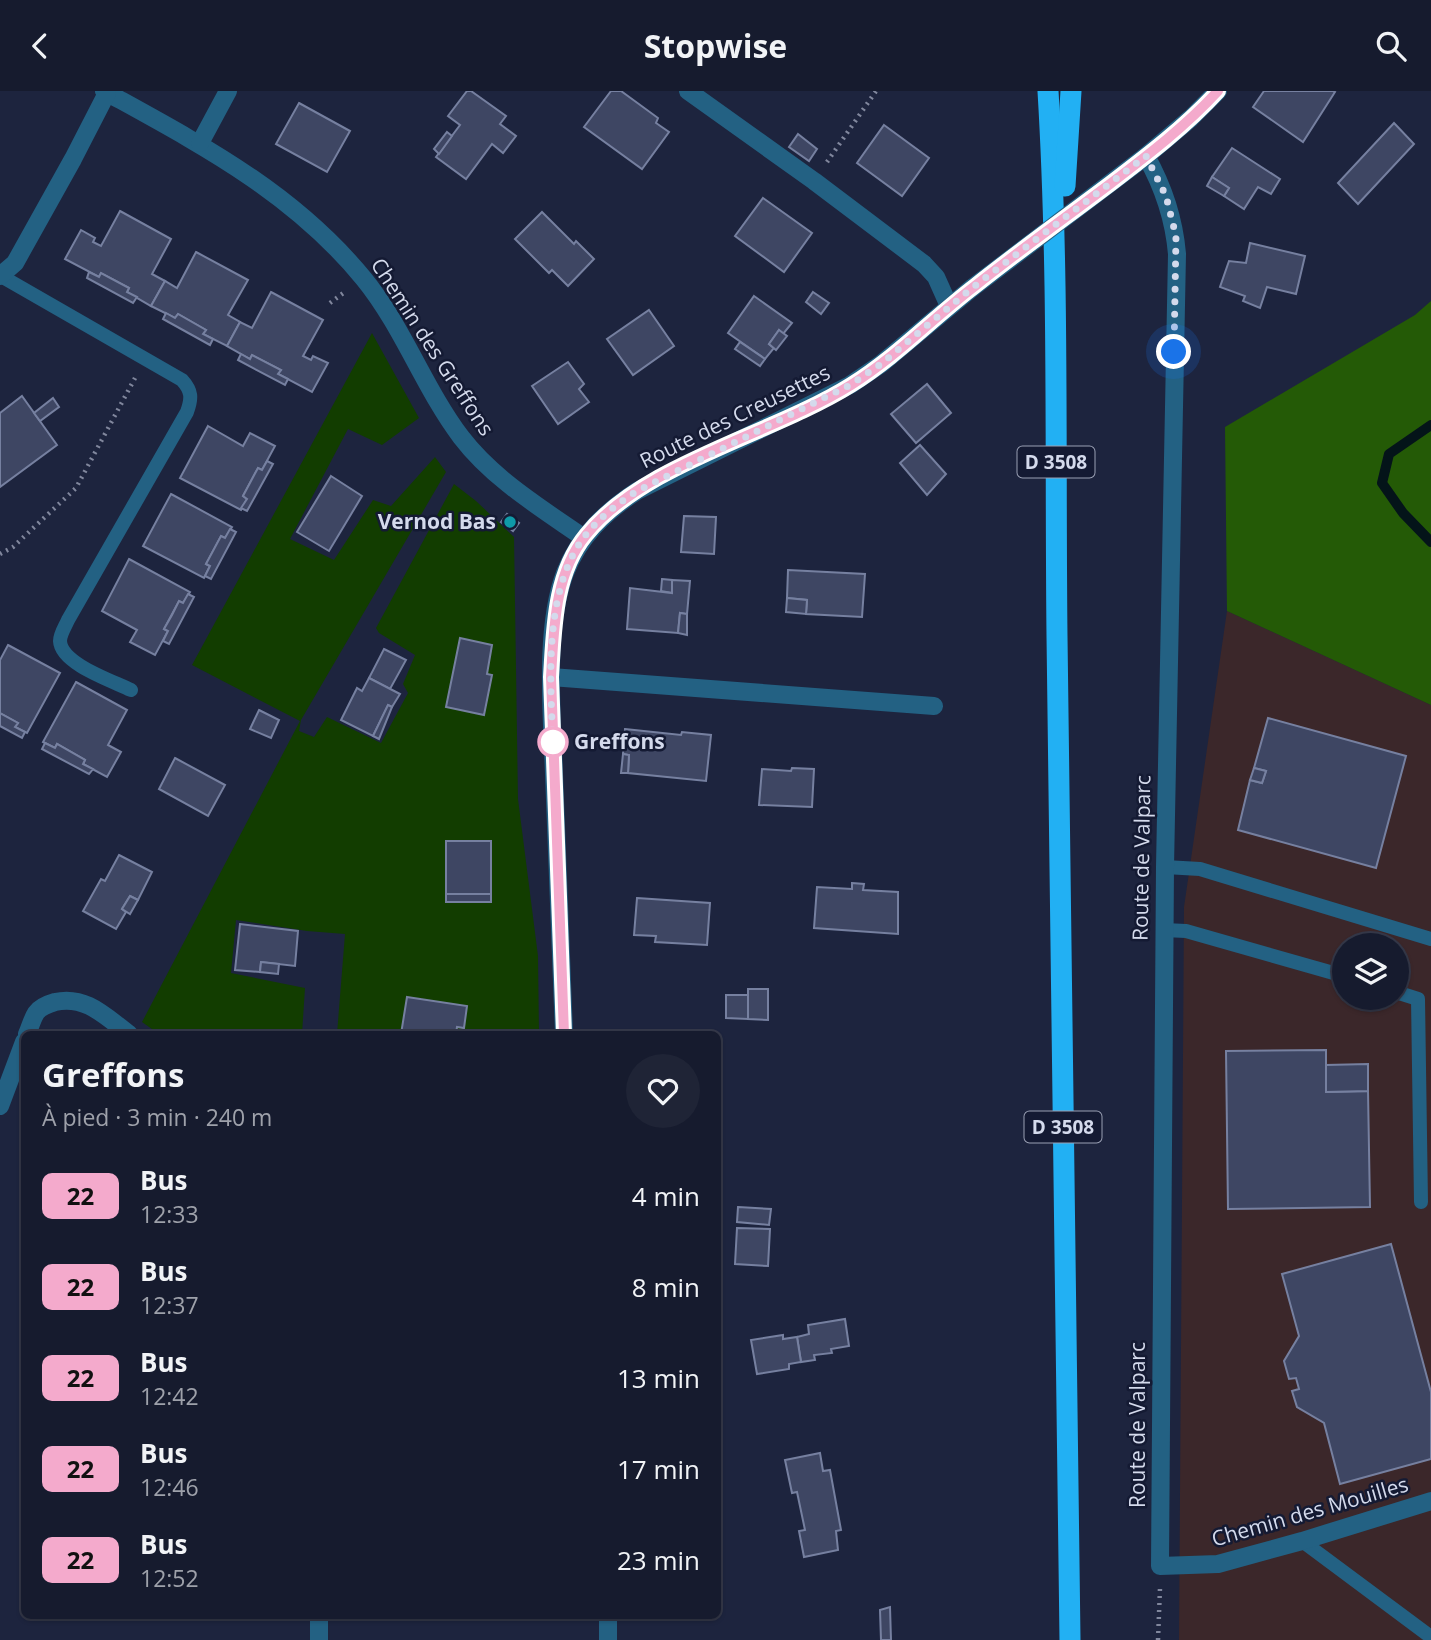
<!DOCTYPE html>
<html lang="fr">
<head>
<meta charset="utf-8">
<style>
	:root { --surface:#161b2e; --page:#1f2436; --text:#f1f3f6; --muted:#9ea1aa; --line:#35394a }
	body { margin:0; font-family:"Open Sans",sans-serif; background:var(--page); color:var(--text); height:100vh; display:flex; flex-direction:column; font-size:26px; white-space:nowrap }
	* { box-sizing:border-box; margin:0 }
	p { font-size:23px; color:var(--muted) }
	.icon { flex:none; width:38px; height:38px; fill:none; stroke:currentColor; stroke-width:2; stroke-linecap:round; stroke-linejoin:round }
	.map { position:relative; flex:1; overflow:hidden }
	.details { position:absolute; left:21px; top:940px; width:700px; height:588px; display:flex; flex-direction:column; background:var(--surface); border-radius:10px; box-shadow:0 2px 5px #0004,0 0 0 2px var(--line) }
	.details>* { flex:none }
	.badge { padding:0 14px; border-radius:10px; font-size:24px; line-height:46px }
	.buttons { position:absolute; left:1332px; top:842px; display:grid; gap:14px }
	.buttons a { display:grid; place-items:center; width:77px; height:77px; border-radius:50%; background:var(--surface); box-shadow:0 2px 5px #0004,0 0 0 2px var(--line); font-size:35px }
	.you { position:absolute; width:35px; height:35px; margin:-18px; border:5px solid #fff; border-radius:50%; background:#1a73e8; box-shadow:0 0 0 10px #1a73e833 }
	.map>.badge { position:absolute; translate:-50% -50%; box-shadow:0 0 0 4px #fff }
	.round { display:grid; place-items:center; flex:none; width:74px; height:74px; border-radius:37px; background:var(--page) }
	.overview { display:flex; align-items:center; justify-content:space-between; height:119px; padding:0 21px }
	h1 { font-size:33px; font-weight:700; line-height:52px }
	ul { padding:0; list-style:none }
	li { display:flex; align-items:center; gap:21px; height:91px; padding:0 21px }
	li div { flex:1 }
	li b { display:block; font-size:26px }
	li em { font-style:normal }
	li .badge { min-width:77px; font-weight:700; text-align:center }
	header { display:flex; justify-content:space-between; align-items:center; height:91px; padding:0 21px; background:var(--surface); font-size:32px; font-weight:700 }
	.map>svg:first-child { display:block }
	.industrial { fill:#3b272a; fill-rule:evenodd }
	.green { fill:#123d00 }
	.forest { fill:#245a06 }
	.lines { fill:none; stroke-linecap:round; stroke-linejoin:round }
	.stream { stroke:#041419; stroke-width:10 }
	.building { fill:#3e4663; stroke:#7680a0; stroke-width:2 }
	.path { stroke:#81879d; stroke-width:4.5; stroke-dasharray:2 5; stroke-linecap:butt }
	.lane { stroke:#236183; stroke-width:14 }
	.street { stroke:#236183; stroke-width:18 }
	.highway { stroke:#22b0f3; stroke-width:21 }
	.street-bridge { stroke:#236183; stroke-width:18 }
	.line-casing { stroke:#fff; stroke-width:16 }
	.line { stroke:#f4aacc; stroke-width:10 }
	.walk { stroke:#d4daec; stroke-width:7; stroke-dasharray:0 12.6 }
	.culture-dot { fill:#0f9aa8; stroke:#141a33; stroke-width:2.5 }
	.stop-dot { fill:#fff; stroke:#f4aacc; stroke-width:3.5 }
	.labels { text-anchor:middle; stroke-width:5; stroke-linejoin:round; paint-order:stroke }
	.shield { fill:#141a33; stroke:#9aa0b4; stroke-width:2 }
	.shield-label { font-size:19px; font-weight:bold; fill:#d4daec }
	.street-label { font-size:21px; fill:#d4daec; stroke:#141a33 }
	.poi-label { font-size:21px; font-weight:bold; fill:#d4daec; stroke:#141a33; text-anchor:end }
	.stop-label { font-size:21px; font-weight:bold; fill:#d4daec; stroke:#141a33; text-anchor:start }
</style>
</head>
<body>
<header><svg class="icon" aria-label="back" viewBox="0 0 24 24"><path d="M15 5l-7 7 7 7"/></svg>Stopwise<svg class="icon" aria-label="search" viewBox="0 0 24 24"><circle cx="10" cy="10" r="6"/><path d="M15 15l6 6"/></svg></header>
<div class="map">
<svg width="1431" height="1549" viewBox="0 0 1431 1549">
	<rect width="100%" height="100%" fill="#1d243e"/>
	<!-- industrial -->
	<path class="industrial" d="M1227 520 1431 614V1549H1179L1184 816ZM1344 854H1396V906H1344Z"/>
	<!-- green -->
	<polygon class="green" points="372,242 419,327 382,354 348,338 290,448 334,469 373,409 391,415 435,366 446,381 301,629 299,640 314,646 327,626 381,652 408,602 403,593 415,564 379,542 376,537 454,393 476,410 514,446 518,708 538,865 539,943 337,943 345,843 307,840 236,829 231,882 305,897 302,943 159,943 142,931 300,630 192,574"/>
	<!-- forest -->
	<polygon class="forest" points="1431,210 1431,614 1227,520 1225,336 1415,224"/>
	<g class="lines">
		<!-- stream -->
		<polyline class="stream" points="1431,334 1389,363 1382,392 1403,422 1431,451"/>
	</g>
	<!-- building -->
	<g class="building">
		<polygon points="467,0 471,0 506,25 500,33 516,45 503,62 492,53 466,88 436,66 460,34 448,25"/>
		<polygon points="611,0 621,0 658,27 656,32 669,41 642,78 584,36"/>
		<polygon points="1264,0 1333,0 1335,1 1303,51 1253,16"/>
		<polygon points="299,12 350,40 327,81 276,53"/>
		<polygon points="1394,32 1414,53 1358,113 1338,92"/>
		<polygon points="884,34 929,67 902,105 857,72"/>
		<polygon points="447,41 452,45 439,63 434,58"/>
		<polygon points="798,43 817,58 809,70 789,56"/>
		<polygon points="1232,57 1280,88 1271,103 1258,96 1244,118 1224,105 1229,97 1212,86"/>
		<polygon points="1212,86 1229,97 1224,105 1207,95"/>
		<polygon points="763,107 812,142 784,181 735,145"/>
		<polygon points="120,120 171,148 152,183 165,190 151,215 127,201 129,197 101,182 99,186 65,168 81,139 95,147 93,151 101,155"/>
		<polygon points="542,121 574,153 576,150 594,168 568,195 552,179 549,182 515,148"/>
		<polygon points="1250,152 1305,165 1296,203 1267,196 1260,217 1243,210 1245,205 1220,196 1229,170 1246,172"/>
		<polygon points="196,161 248,189 228,224 240,231 227,255 203,243 206,239 178,223 175,227 151,215 165,190 177,197"/>
		<polygon points="89,181 99,186 101,182 129,197 127,201 137,206 133,212 87,187"/>
		<polygon points="271,201 323,229 303,265 311,269 313,265 328,272 312,301 278,283 281,279 252,264 250,268 227,255 240,231 252,237"/>
		<polygon points="813,201 829,212 821,223 806,211"/>
		<polygon points="754,205 792,232 783,243 779,239 769,253 774,257 765,268 728,242"/>
		<polygon points="649,219 674,255 633,284 607,248"/>
		<polygon points="166,222 175,227 178,223 206,239 203,243 213,248 210,254 163,228"/>
		<polygon points="779,239 787,245 776,259 769,253"/>
		<polygon points="740,251 765,268 760,275 735,258"/>
		<polygon points="241,263 250,268 252,264 281,279 278,283 288,288 285,294 238,269"/>
		<polygon points="568,271 584,293 579,298 589,311 558,333 532,295"/>
		<polygon points="927,293 951,322 916,352 891,323"/>
		<polygon points="22,305 57,354 0,396 0,322"/>
		<polygon points="53,307 59,316 40,330 34,322"/>
		<polygon points="208,335 243,355 250,342 275,355 262,379 258,377 243,405 247,408 241,419 180,387"/>
		<polygon points="920,354 946,383 927,404 900,372"/>
		<polygon points="267,370 273,373 247,420 241,417 247,408 243,405 258,377 262,379"/>
		<polygon points="331,385 362,405 329,460 297,441"/>
		<polygon points="171,403 232,436 225,447 221,445 206,473 210,475 204,487 143,455"/>
		<polygon points="507,423 519,432 513,440 501,431"/>
		<polygon points="684,425 716,426 714,463 681,461"/>
		<polygon points="230,438 236,441 211,488 205,485 210,475 206,473 221,445 225,447"/>
		<polygon points="129,468 190,501 183,512 179,510 164,538 168,540 155,564 130,551 137,539 102,520"/>
		<polygon points="788,479 865,483 862,526 806,523 807,509 787,507"/>
		<polygon points="662,488 672,489 672,502 661,500"/>
		<polygon points="672,489 690,490 687,523 680,522 678,542 627,538 630,497 672,502"/>
		<polygon points="188,503 194,506 169,553 163,550 168,540 164,538 172,524 179,510 183,512"/>
		<polygon points="787,507 807,509 806,523 786,521"/>
		<polygon points="680,522 687,523 687,544 678,542"/>
		<polygon points="460,547 492,554 487,583 492,584 484,624 446,616"/>
		<polygon points="8,554 60,582 27,642 15,636 18,632 0,622 0,569"/>
		<polygon points="384,558 406,569 390,598 369,587"/>
		<polygon points="369,587 400,603 392,616 388,614 373,645 341,629 357,597 362,600"/>
		<polygon points="76,591 127,619 108,654 121,661 107,686 83,673 85,669 57,653 55,657 43,651"/>
		<polygon points="388,614 392,616 379,648 373,645"/>
		<polygon points="259,619 279,629 271,647 250,638"/>
		<polygon points="0,622 18,632 15,636 25,641 22,647 0,635"/>
		<polygon points="1268,627 1406,665 1376,777 1238,739 1250,689 1262,692 1266,680 1254,677"/>
		<polygon points="625,638 681,644 682,641 711,644 706,690 628,682 629,664 623,663"/>
		<polygon points="45,652 55,657 57,653 85,669 83,673 93,678 89,683 42,658"/>
		<polygon points="623,663 629,664 628,682 621,682"/>
		<polygon points="175,667 225,694 208,725 159,698"/>
		<polygon points="792,677 814,678 812,716 759,714 762,678 791,680"/>
		<polygon points="1254,677 1266,680 1262,692 1250,689"/>
		<rect x="446" y="750" width="45" height="53"/>
		<polygon points="119,764 152,781 138,809 130,805 122,818 126,821 116,838 83,820 101,788 105,790"/>
		<polygon points="852,792 864,793 863,799 898,801 898,843 814,837 817,796 852,798"/>
		<rect x="446" y="803" width="45" height="8"/>
		<polygon points="130,805 138,809 130,823 122,818"/>
		<polygon points="637,807 710,812 707,854 655,851 656,845 634,844"/>
		<polygon points="240,833 298,840 295,875 261,871 260,881 235,879"/>
		<polygon points="261,871 279,873 278,883 260,881"/>
		<polygon points="748,898 768,898 768,929 748,928"/>
		<polygon points="726,904 748,904 748,928 726,927"/>
		<polygon points="407,906 467,915 464,937 457,936 456,943 401,943"/>
		<polygon points="1326,959 1326,1001 1368,1000 1370,1116 1228,1118 1226,960"/>
		<polygon points="1368,973 1368,1000 1326,1001 1326,974"/>
		<polygon points="738,1116 771,1118 769,1134 737,1131"/>
		<polygon points="737,1137 770,1138 768,1175 735,1173"/>
		<polygon points="1391,1153 1431,1301 1431,1368 1340,1393 1324,1332 1297,1316 1292,1300 1299,1298 1296,1287 1289,1288 1284,1270 1299,1245 1282,1183"/>
		<polygon points="845,1228 849,1255 831,1258 832,1262 814,1264 815,1269 801,1271 797,1246 809,1243 808,1234"/>
		<polygon points="783,1244 783,1248 797,1246 801,1271 789,1273 789,1278 757,1283 751,1249"/>
		<polygon points="820,1362 823,1380 830,1379 841,1439 836,1440 838,1459 804,1466 799,1440 805,1439 797,1401 792,1402 785,1369"/>
		<polygon points="890,1516 891,1549 881,1549 880,1519"/>
	</g>
	<g class="lines">
		<!-- path -->
		<g class="path">
			<polyline points="827,71 876,0"/>
			<polyline points="330,212 346,200"/>
			<polyline points="0,463 13,456 76,397 135,287"/>
			<polyline points="1158,1549 1160,1497"/>
		</g>
		<!-- lane -->
		<g class="lane">
			<path d="M1 185 182 289C192 300 192 307 187 321L68 529C65 536 60 543 60 550 61 573 113 590 131 599"/>
			<polyline points="1165,776 1200,778 1431,848"/>
			<polyline points="1164,839 1186,840 1344,885"/>
			<polyline points="1396,901 1418,908 1421,1111"/>
			<polyline points="1302,1450 1431,1546"/>
		</g>
		<!-- street -->
		<g class="street">
			<path d="M104 0C200 53 293 101 364 188 403 236 424 297 461 346 493 388 541 417 584 447"/>
			<polyline points="688,0 814,90 924,173 936,186 949,215"/>
			<path d="M1218 0 1191 27 1146 65C1164 97 1174 127 1177 163L1165 776 1160 1475 1218 1473 1302 1450 1431 1410"/>
			<polyline points="200,52 228,0"/>
			<polyline points="0,185 15,172 73,68 107,2"/>
			<polyline points="551,586 934,615"/>
			<path d="M27 943C30 937 32 928 36 922 40 916 48 913 55 911 86 904 106 926 129 943"/>
			<path d="M564 943C561 856 557 770 554 683 552 625 544 537 565 482 579 446 605 421 637 400L850 294 881 273 972 197"/>
			<polyline points="0,1015 24,951"/>
			<polyline points="319,1524 319,1549"/>
			<polyline points="608,1549 608,1524"/>
		</g>
		<!-- highway -->
		<g class="highway">
			<path d="M1048 0C1059 182 1055 363 1057 545 1061 880 1066 1214 1070 1549"/>
			<polyline points="1065,95 1071,0"/>
		</g>
		<!-- street-bridge -->
		<polyline class="street-bridge" points="972,197 1146,65"/>
	</g>
	<g class="lines">
		<!-- line casing -->
		<g class="line-casing">
			<path id="line" d="M564 943 551 586C554 539 554 483 586 444 644 372 771 344 851 294 896 266 933 227 975 195 1019 160 1065 127 1110 93 1148 64 1186 35 1218 0"/>
		</g>
		<!-- line -->
		<use href="#line" class="line"/>
		<!-- walk -->
		<path class="walk" d="M553 651C550 588 544 500 584 446 599 427 617 413 637 400L850 294 881 273 972 197 1146 65 1166 105 1176 145 1174 261"/>
	</g>
	<!-- markers -->
	<circle class="culture-dot" cx="510" cy="431" r="7"/>
	<circle class="stop-dot" cx="553" cy="651" r="14"/>
	<g class="labels">
		<!-- shield labels -->
		<g class="shield">
			<rect x="1017.5" y="355.5" width="77" height="31" rx="5"/>
			<rect x="1024.5" y="1020.5" width="77" height="31" rx="5"/>
		</g>
		<g class="shield-label">
			<text x="1056" y="378">D 3508</text>
			<text x="1063" y="1043">D 3508</text>
		</g>
		<!-- street labels -->
		<g class="street-label">
			<text transform="translate(432 256) rotate(57)" y="7">Chemin des Greffons</text>
			<text transform="translate(735 326) rotate(-26)" y="7">Route des Creusettes</text>
			<text transform="translate(1142 767) rotate(-89)" y="7">Route de Valparc</text>
			<text transform="translate(1138 1334) rotate(-90)" y="7">Route de Valparc</text>
			<text transform="translate(1310 1421) rotate(-16)" y="7">Chemin des Mouilles</text>
		</g>
		<!-- poi labels -->
		<g class="poi-label">
			<text x="496" y="438">Vernod Bas</text>
		</g>
		<!-- stop labels -->
		<g class="stop-label">
			<text x="574" y="658">Greffons</text>
		</g>
	</g>
</svg>
<div class="buttons">
<a><svg class="icon" aria-label="layers" viewBox="0 0 24 24"><path d="M12 4l9 5-9 5-9-5zM3 14l9 5 9-5"/></svg></a>
</div>
<div class="you" style="left:1174px;top:261px"></div>
<section class="details">
<div class="overview"><div><h1>Greffons</h1><p>À pied · 3 min · 240 m</p></div><a class="round"><svg class="icon" aria-label="heart" viewBox="0 0 24 24"><path d="M12 20l-8-8c-3-5 5-10 8-4 3-6 11-1 8 4z"/></svg></a></div>
<ul>
<li><span class="badge" style="background:#f4aacc;color:#111">22</span><div><b>Bus</b><p>12:33</p></div><em>4 min</em></li>
<li><span class="badge" style="background:#f4aacc;color:#111">22</span><div><b>Bus</b><p>12:37</p></div><em>8 min</em></li>
<li><span class="badge" style="background:#f4aacc;color:#111">22</span><div><b>Bus</b><p>12:42</p></div><em>13 min</em></li>
<li><span class="badge" style="background:#f4aacc;color:#111">22</span><div><b>Bus</b><p>12:46</p></div><em>17 min</em></li>
<li><span class="badge" style="background:#f4aacc;color:#111">22</span><div><b>Bus</b><p>12:52</p></div><em>23 min</em></li>
</ul>
</section>
</div>
</body>
</html>
